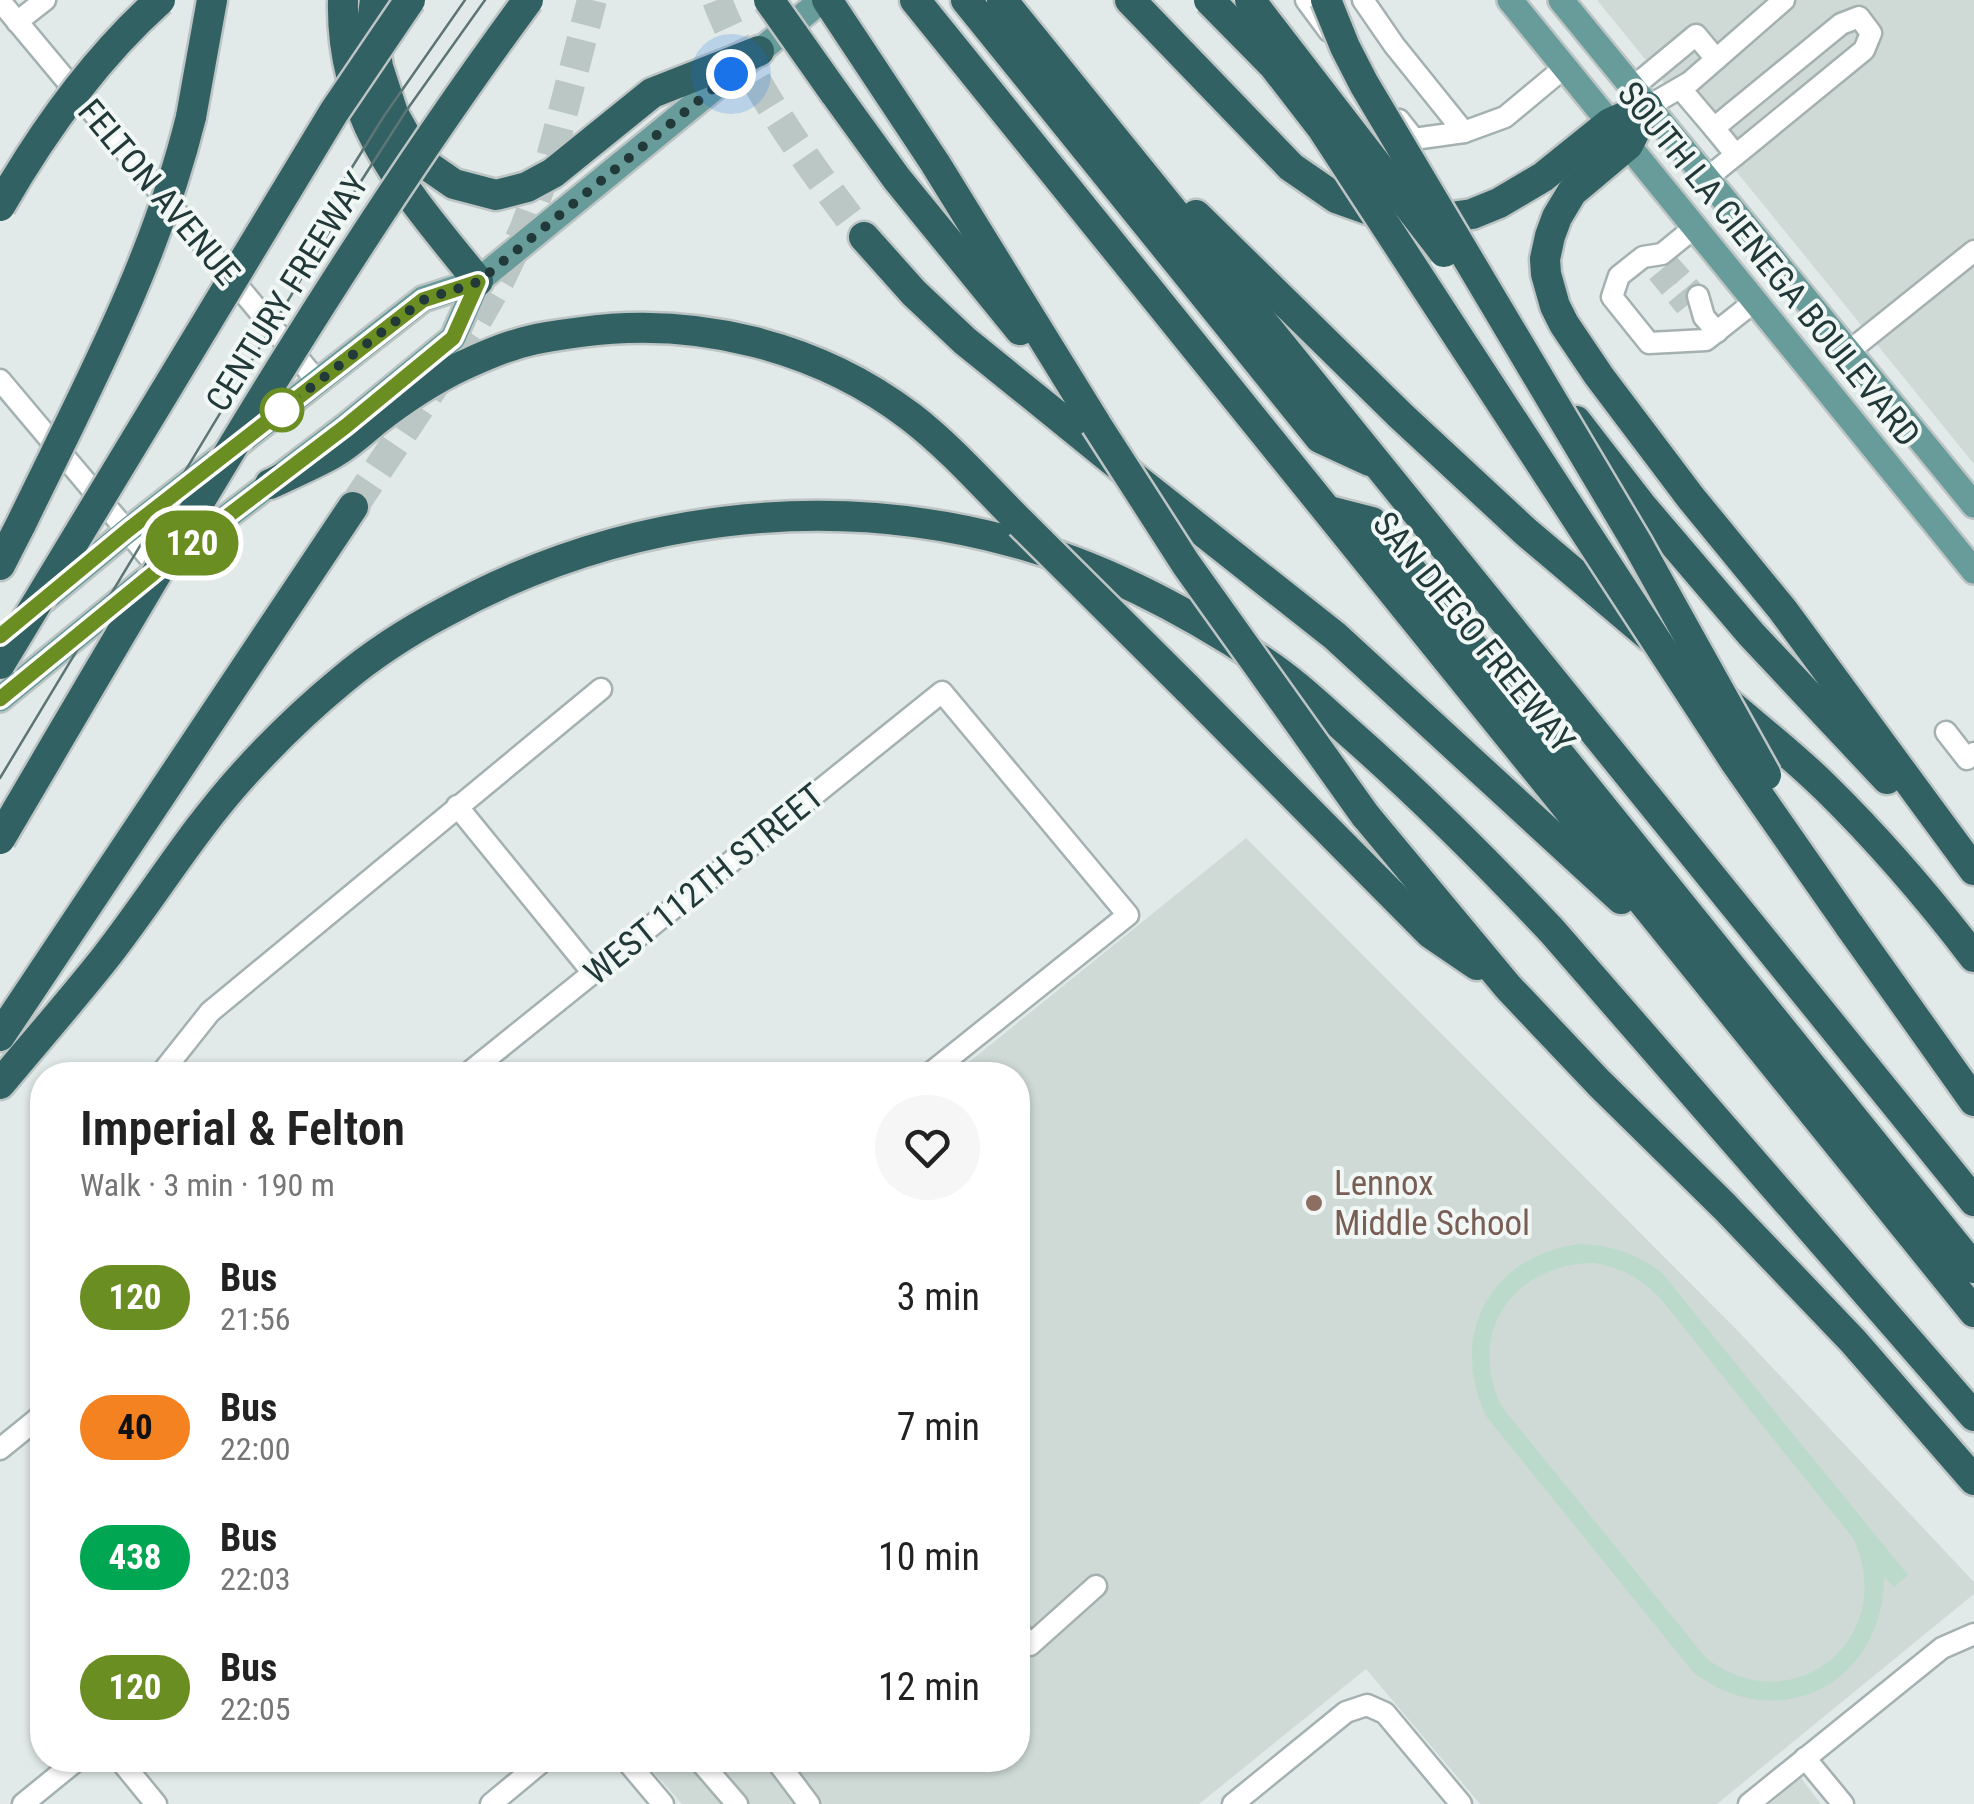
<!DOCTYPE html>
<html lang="en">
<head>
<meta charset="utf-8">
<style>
	:root { --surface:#fff; --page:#f6f6f6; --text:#222; --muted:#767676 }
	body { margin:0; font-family:"Roboto Condensed",sans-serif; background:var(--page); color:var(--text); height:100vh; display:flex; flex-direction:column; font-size:38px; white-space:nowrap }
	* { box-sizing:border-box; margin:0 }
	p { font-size:32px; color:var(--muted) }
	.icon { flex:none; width:55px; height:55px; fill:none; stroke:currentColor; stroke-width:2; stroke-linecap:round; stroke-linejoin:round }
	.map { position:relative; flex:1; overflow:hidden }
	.sheet { position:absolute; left:30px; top:1062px; width:1000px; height:710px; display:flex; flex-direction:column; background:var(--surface); border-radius:40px; box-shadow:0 2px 8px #0004 }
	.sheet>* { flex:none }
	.badge { padding:0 20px; border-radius:32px; font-size:35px; line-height:65px }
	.you { position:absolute; width:50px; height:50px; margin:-25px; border:8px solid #fff; border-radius:50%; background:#1a73e8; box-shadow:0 0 0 15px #1a73e833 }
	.map>.badge { position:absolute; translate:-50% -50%; box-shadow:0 0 0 5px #fff }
	.round { display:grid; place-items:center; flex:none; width:105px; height:105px; border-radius:52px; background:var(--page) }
	.head { display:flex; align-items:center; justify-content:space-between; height:170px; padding:0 50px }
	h1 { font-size:48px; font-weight:600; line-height:75px }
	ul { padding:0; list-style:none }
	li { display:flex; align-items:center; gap:30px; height:130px; padding:0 50px }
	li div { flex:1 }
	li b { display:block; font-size:38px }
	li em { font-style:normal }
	li .badge { min-width:110px; font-weight:700; text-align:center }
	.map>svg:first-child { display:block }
	.built { fill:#cfdad7 }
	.green { fill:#bbdacb; fill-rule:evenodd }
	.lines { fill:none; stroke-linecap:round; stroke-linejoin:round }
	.minor-tunnel { stroke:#bbc7c5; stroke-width:20; stroke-dasharray:20 10; stroke-linecap:butt }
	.highway-tunnel { stroke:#bbc7c5; stroke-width:30; stroke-dasharray:30 15; stroke-linecap:butt }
	.minor-casing { stroke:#a4b1b0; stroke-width:25 }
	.major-casing { stroke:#bdc4c4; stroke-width:30 }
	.highway-casing { stroke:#bdc4c4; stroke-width:35 }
	.minor { stroke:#fff; stroke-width:20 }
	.major { stroke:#689c9b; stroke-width:25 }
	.highway { stroke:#316163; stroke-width:30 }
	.tram { stroke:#5d7574; stroke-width:2.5 }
	.highway-bridge-casing { stroke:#bdc4c4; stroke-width:35; stroke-linecap:butt }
	.highway-bridge { stroke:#316163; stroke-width:30 }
	.line-casing { stroke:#fff; stroke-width:22 }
	.line { stroke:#6b8e23; stroke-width:15 }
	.walk { stroke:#223939; stroke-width:10; stroke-dasharray:0 18 }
	.stop-dot { fill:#fff; stroke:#6b8e23; stroke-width:5 }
	.education-dot { fill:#8d6e63; stroke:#f1f7f5; stroke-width:4 }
	.labels { text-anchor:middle; stroke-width:8; stroke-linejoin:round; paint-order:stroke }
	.street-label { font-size:35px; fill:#223939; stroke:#f1f7f5 }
	.education-label { font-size:35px; fill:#785e54; stroke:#f1f7f5; text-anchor:start }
</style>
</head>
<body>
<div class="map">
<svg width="1974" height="1804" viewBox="0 0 1974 1804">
	<rect width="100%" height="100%" fill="#e1eae8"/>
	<!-- built -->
	<g class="built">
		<polygon points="1597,0 1974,0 1974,464"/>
		<polygon points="1246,838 1738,1331 1974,1582 1974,1594 1717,1804 1480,1804 1366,1669 1199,1804 682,1804 643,1760 1018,1760 1018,1075 953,1075"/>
		<polygon points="1801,1778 1821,1804 1770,1804"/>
	</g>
	<!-- green -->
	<path class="green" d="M1579 1244C1611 1245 1636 1253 1662 1273L1908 1575 1894 1587 1884 1577C1884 1683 1778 1738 1693 1672L1486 1416C1448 1335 1490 1256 1579 1244ZM1595 1263C1621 1268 1641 1278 1660 1298L1853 1538C1900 1638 1793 1725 1706 1658L1502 1407C1465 1332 1514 1263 1595 1263Z"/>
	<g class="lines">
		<!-- minor-tunnel -->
		<g class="minor-tunnel">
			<polyline points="1669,263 1698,296"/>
			<polyline points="1657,273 1685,307"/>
		</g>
		<!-- highway-tunnel -->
		<g class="highway-tunnel">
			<path d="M717 0C749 83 810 167 864 237"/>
			<polyline points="353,507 472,329 500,280 524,230 551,158 592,0"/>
		</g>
		<!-- minor casing -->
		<g class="minor-casing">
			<g id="minor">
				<polyline points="1306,0 1329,31"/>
				<polyline points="1363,0 1394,45 1464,132"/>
				<polyline points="0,1 318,382"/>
				<polyline points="17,22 45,0"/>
				<polyline points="1632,88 1696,35 1716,59"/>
				<polyline points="1680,88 1714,128"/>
				<polyline points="1647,107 1690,82 1784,0"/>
				<polyline points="1399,120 1414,139 1464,132 1505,117 1565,67"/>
				<polyline points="1706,179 1748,145 1864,50 1871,33 1859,17 1841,24 1714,128 1736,155"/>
				<polyline points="1694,228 1662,254 1643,257 1619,276 1612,297 1649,343 1706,340 1754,302"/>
				<polyline points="1698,296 1704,317 1717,332"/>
				<polyline points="1848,352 1974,251"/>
				<polyline points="0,380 159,569"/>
				<polyline points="1946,732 1967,759 1974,753"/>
				<polyline points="457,806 593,973"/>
				<polyline points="160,1075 210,1012 601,689"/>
				<polyline points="466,1075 942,692 1128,915 928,1075"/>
				<polyline points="0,1449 42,1415"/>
				<polyline points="1018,1630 1030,1645 1096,1586"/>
				<polyline points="1805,1758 1843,1804"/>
				<polyline points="120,1760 156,1804"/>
				<polyline points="626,1760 663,1804"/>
				<polyline points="699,1760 737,1804"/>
				<polyline points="776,1760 809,1804"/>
				<polyline points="23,1804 77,1760"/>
				<polyline points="491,1804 544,1760"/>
				<polyline points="1233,1804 1346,1712 1367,1705 1385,1713 1461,1804"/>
				<polyline points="1749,1804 1942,1648 1974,1634"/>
			</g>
		</g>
		<!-- major casing -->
		<g class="major-casing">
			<g id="major">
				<polyline points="1510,0 1974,571"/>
				<polyline points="1561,0 1974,505"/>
				<polyline points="45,599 127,531 423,299 478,281 822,0"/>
				<polyline points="0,699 166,563 346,426 453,338 478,281"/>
			</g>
		</g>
		<!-- highway casing -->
		<g class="highway-casing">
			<g id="highway">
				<path d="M343 0C340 121 407 193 478 281"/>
				<polyline points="375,0 372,23 378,67 393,113 407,138 428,166 454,184 496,195 527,187 553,173 652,93 759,51"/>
				<polyline points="827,0 935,163 1096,424"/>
				<polyline points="915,0 1974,1312"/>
				<polyline points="966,0 1320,438 1370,461"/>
				<polyline points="1002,0 1974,1201"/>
				<polyline points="1130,0 1291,167 1336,198 1367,209 1417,222 1472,214 1499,203 1543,177 1610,123 1647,107"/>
				<polyline points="834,92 897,179 1020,330"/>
				<polyline points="1647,107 1628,145 1572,192 1557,217 1550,236 1545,259 1546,274 1555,306 1564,324 1599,376 1691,498 1782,609 1974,870"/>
				<polyline points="191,117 212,0"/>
				<polyline points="1196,215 1401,416 1526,532 1649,636"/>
				<polyline points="864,237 914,293 965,341 1112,460 1335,636 1621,899"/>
				<polyline points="1576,421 1641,505 1751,634 1887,779"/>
				<path d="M270 484C291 474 312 465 332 454 347 446 361 433 374 422 402 400 432 380 464 365 480 358 497 350 514 345 535 338 558 335 581 332 696 316 818 346 911 417 951 448 985 487 1021 523"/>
				<polyline points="1329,511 1372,522 1974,1268"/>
				<polyline points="0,565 21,524"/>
				<polyline points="1187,688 1430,933 1477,965"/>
				<path d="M1726 701C1760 730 1795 757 1826 788 1880 841 1928 897 1974 957"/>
				<polyline points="1365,815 1508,987 1599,1083 1725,1207 1853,1341 1974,1480"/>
				<polyline points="1849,925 1974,1101"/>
				<polyline points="0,1036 353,507"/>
				<path d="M0 1084C35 1042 71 1001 105 958 152 898 192 831 244 774 274 741 307 709 341 681 373 654 409 631 445 612 618 517 822 490 1013 542 1103 566 1187 611 1264 662 1293 681 1319 706 1345 729 1418 793 1486 861 1552 931L1974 1416"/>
			</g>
		</g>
		<!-- minor -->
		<use href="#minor" class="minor"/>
		<!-- major -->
		<use href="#major" class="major"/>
		<!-- highway -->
		<use href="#highway" class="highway"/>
		<!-- tram -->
		<g class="tram">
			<polyline points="308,238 384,116 465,0"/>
			<polyline points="0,778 342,211 406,111 485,0"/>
		</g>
		<!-- highway-bridge casing -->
		<g class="highway-bridge-casing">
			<g id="highway-bridge">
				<polyline points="769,0 834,92"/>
				<polyline points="1209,0 1274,66 1322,128 1736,763 1849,925"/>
				<polyline points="1250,0 1444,252"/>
				<polyline points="1326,0 1345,47 1364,84 1638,545 1766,775"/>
				<path d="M0 206C43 131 95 58 160 0"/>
				<polyline points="1096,424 1186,564 1365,815"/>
				<polyline points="1021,523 1187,688"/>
				<path d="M21 524C86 389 155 263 191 117"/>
				<polyline points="0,664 334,112 410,0"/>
				<path d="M0 839C168 554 332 266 528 0"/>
			</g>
		</g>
		<!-- highway-bridge -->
		<use href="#highway-bridge" class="highway-bridge"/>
	</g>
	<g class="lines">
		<!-- line casing -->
		<g class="line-casing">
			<polyline id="line" points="0,636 128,530 423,300 478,282 453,338 346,426 166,563 0,699"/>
		</g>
		<!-- line -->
		<use href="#line" class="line"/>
		<!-- walk -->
		<polyline class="walk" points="282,410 423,300 478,282 731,74"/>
	</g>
	<!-- markers -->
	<circle class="stop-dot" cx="282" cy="410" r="20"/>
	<circle class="education-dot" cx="1314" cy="1203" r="10"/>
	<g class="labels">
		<!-- street labels -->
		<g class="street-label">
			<text transform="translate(159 192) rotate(50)" y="12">FELTON AVENUE</text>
			<text transform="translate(1769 264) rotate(51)" y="12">SOUTH LA CIENEGA BOULEVARD</text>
			<text transform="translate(287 292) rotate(-58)" y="12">CENTURY FREEWAY</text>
			<text transform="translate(1474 632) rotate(51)" y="12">SAN DIEGO FREEWAY</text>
			<text transform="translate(704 884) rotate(-39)" y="12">WEST 112TH STREET</text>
		</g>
		<!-- education labels -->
		<g class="education-label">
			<text x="1334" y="1195">Lennox<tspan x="1334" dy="40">Middle School</tspan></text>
		</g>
	</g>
</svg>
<div class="you" style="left:731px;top:74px"></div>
<b class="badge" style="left:192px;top:543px;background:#6b8e23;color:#fff">120</b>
<section class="sheet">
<div class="head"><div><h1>Imperial &amp; Felton</h1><p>Walk · 3 min · 190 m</p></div><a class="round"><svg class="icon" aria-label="heart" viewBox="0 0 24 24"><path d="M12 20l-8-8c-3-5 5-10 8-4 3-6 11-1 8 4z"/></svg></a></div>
<ul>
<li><span class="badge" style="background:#6b8e23;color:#fff">120</span><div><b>Bus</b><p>21:56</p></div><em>3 min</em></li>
<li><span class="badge" style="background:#f58220;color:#111">40</span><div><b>Bus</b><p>22:00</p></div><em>7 min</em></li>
<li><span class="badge" style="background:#00a651;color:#fff">438</span><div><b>Bus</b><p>22:03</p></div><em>10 min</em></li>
<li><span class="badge" style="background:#6b8e23;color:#fff">120</span><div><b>Bus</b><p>22:05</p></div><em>12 min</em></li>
</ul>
</section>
</div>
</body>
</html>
